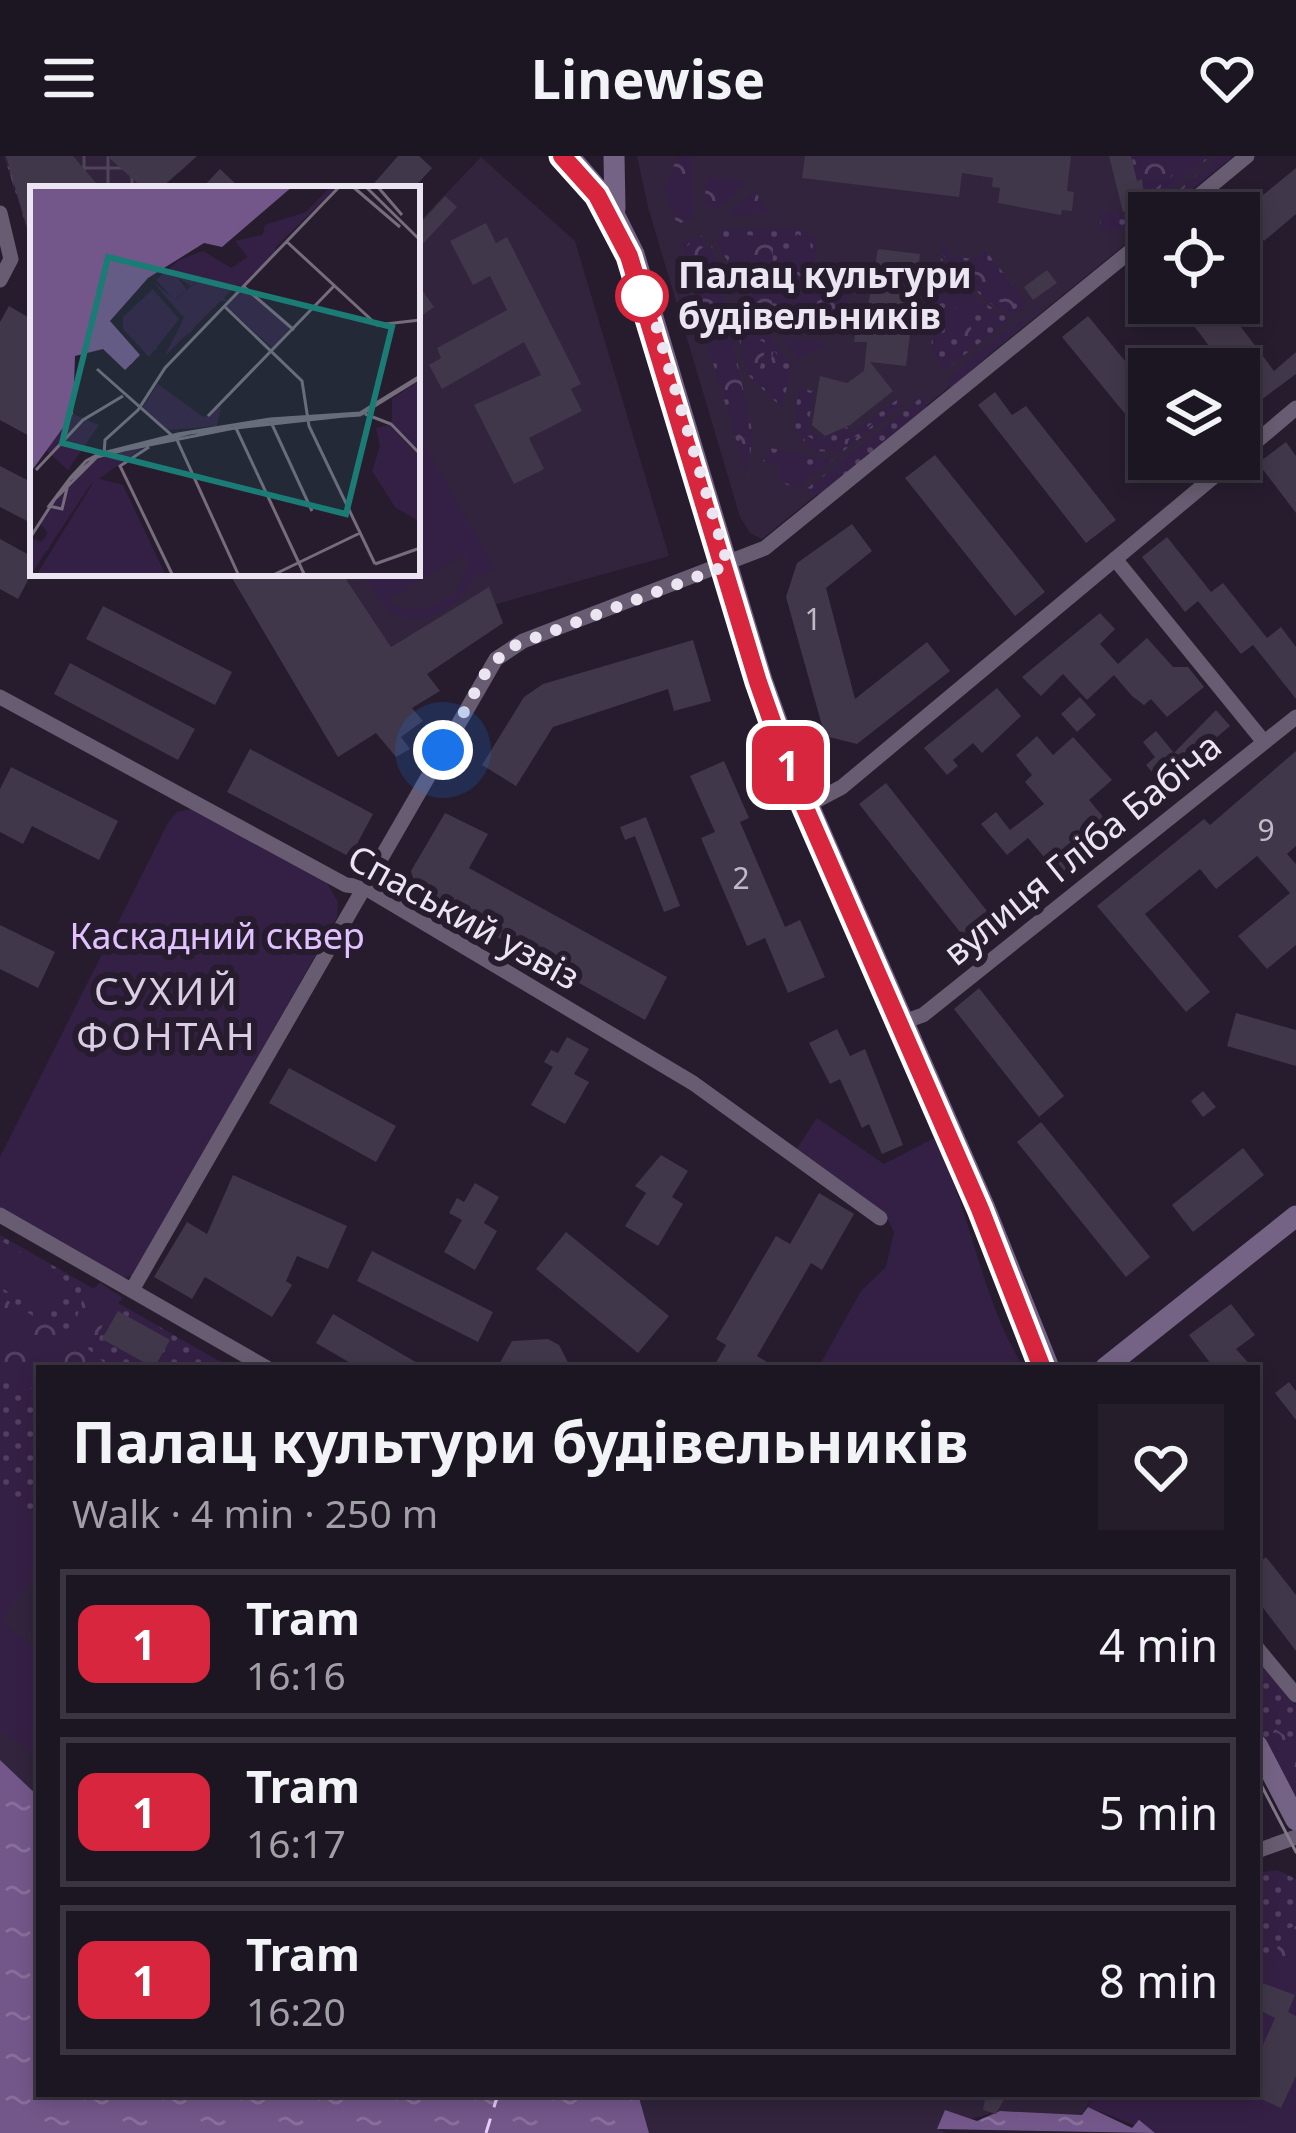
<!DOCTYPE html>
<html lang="en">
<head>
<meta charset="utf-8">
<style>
	:root { --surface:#1c1522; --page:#251e2a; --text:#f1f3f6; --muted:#a09fa5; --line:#3a3440 }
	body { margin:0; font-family:"Noto Sans",sans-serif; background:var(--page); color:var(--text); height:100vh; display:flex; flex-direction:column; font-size:45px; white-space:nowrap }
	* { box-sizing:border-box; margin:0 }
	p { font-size:39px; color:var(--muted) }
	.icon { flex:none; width:66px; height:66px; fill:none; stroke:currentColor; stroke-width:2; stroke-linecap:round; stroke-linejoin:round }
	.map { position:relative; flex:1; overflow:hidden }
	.details { position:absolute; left:36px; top:1209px; width:1224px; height:732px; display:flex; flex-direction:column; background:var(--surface); border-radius:0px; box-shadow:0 6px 18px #0003,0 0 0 3px var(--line) }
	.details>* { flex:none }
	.badge { padding:0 24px; border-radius:18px; font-size:42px; line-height:78px }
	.controls { position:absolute; left:1128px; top:36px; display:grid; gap:24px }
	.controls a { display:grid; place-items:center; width:132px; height:132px; border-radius:0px; background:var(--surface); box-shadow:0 6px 18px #0003,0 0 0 3px var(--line); font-size:60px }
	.you { position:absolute; width:60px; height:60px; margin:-30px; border:9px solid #fff; border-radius:50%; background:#1a73e8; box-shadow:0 0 0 18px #1a73e833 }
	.map>.badge { position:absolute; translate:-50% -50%; box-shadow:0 0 0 6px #fff }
	.round { display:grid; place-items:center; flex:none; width:126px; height:126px; border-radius:0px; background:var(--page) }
	.headline { display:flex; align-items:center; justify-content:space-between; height:204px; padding:0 36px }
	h1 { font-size:57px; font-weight:700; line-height:90px }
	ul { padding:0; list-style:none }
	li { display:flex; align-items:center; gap:36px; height:150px; margin:0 24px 18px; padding:0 12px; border:6px solid var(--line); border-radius:0px }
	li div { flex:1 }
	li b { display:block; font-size:45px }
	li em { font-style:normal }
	li .badge { min-width:132px; font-weight:700; text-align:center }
	header { display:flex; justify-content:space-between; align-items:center; height:156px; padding:0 36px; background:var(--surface); font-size:54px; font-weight:700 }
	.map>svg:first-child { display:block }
	.built { fill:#31243c }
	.industrial { fill:url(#industrial-grid) }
	.grass { fill:url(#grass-dots) }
	.forest { fill:url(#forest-crowns) }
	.park { fill:#352045; fill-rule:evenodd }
	.water { fill:url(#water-ripples) }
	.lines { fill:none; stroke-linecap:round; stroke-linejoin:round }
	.ferry { stroke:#e5cdfb; stroke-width:3; stroke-dasharray:15 12; stroke-linecap:butt }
	.building { fill:#41374a }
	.street { stroke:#675c71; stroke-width:15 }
	.secondary { stroke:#756385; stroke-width:21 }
	.tram { stroke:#817988; stroke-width:3 }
	.line-casing { stroke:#fff; stroke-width:27 }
	.line { stroke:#d7263d; stroke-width:18 }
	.walk { stroke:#ebe5f1; stroke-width:12; stroke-dasharray:0 21.6 }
	.stop-dot { fill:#fff; stroke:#d7263d; stroke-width:6 }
	.labels { text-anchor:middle; stroke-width:12; stroke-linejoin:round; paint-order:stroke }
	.number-label { font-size:30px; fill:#c0bac7 }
	.stop-label { font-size:36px; font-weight:bold; fill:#ebe5f1; stroke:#261c2e; text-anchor:start }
	.street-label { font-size:36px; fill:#ebe5f1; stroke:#261c2e }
	.park-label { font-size:36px; fill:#e1c1ff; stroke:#261c2e }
	.neighbourhood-label { font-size:39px; letter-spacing:3px; fill:#d9cde5; stroke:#261c2e }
	.inset-river { fill:none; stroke:#73578a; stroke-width:6 }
	.inset-road { fill:none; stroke:#756c7c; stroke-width:3 }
	.view { fill:#1a7c75; fill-opacity:0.15; stroke:#1a7c75; stroke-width:6 }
	.inset-edge { fill:none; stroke:#ebe5f1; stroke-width:6 }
</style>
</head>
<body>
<header><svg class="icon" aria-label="menu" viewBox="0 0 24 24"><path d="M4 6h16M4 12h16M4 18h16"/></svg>Linewise<svg class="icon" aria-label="heart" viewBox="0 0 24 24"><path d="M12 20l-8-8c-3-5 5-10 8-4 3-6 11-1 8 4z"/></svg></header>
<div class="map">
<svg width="1296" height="1977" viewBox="0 0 1296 1977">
	<defs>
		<pattern id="industrial-grid" width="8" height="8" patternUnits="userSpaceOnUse" patternTransform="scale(3)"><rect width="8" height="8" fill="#31243c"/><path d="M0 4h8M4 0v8" fill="none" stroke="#4f4459"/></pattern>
		<pattern id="grass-dots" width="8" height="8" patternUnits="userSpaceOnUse" patternTransform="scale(3)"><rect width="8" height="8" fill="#352045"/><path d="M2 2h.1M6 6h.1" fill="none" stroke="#524060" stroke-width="1.8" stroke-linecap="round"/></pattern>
		<pattern id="forest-crowns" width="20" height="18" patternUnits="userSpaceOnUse" patternTransform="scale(3)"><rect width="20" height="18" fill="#352045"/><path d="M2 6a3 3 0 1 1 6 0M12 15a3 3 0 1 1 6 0" fill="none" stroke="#524060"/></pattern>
		<pattern id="water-ripples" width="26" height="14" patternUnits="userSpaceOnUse" patternTransform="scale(3)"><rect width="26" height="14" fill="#73578a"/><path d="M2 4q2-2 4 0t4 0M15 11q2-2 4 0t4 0" fill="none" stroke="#876f9b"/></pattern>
	</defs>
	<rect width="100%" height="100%" fill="#261c2e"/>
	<!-- built -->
	<g class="built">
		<polygon points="637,0 1233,0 1163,57 1149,57 1149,69 762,383 750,377 740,361 648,51"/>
		<polygon points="481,1 575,85 669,400 493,449 488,432 391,491 342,417 417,417 417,68"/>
		<polygon points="0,1200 39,1225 39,1641 0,1604"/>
		<polygon points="638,1938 1094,1938 1082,1959 1000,1955 938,1972 946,1977 649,1977"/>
	</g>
	<!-- industrial -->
	<polygon class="industrial" points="4,0 197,0 160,33 33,33 33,92"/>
	<!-- grass -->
	<g class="grass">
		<polygon points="1131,0 1211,0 1125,71 1100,76 1101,56 1132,60 1145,50 1142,24 1137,24"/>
		<polygon points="1220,0 1233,0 1163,57 1151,57"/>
		<polygon points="802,72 817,83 815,108 850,111 844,165 830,169 765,162 716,87 722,73"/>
		<polygon points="702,80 705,91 712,90 726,156 699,153 679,86"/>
		<polygon points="942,89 948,89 948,100 974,103 985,94 1028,148 1013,160 986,145 941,97"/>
		<polygon points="941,102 976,142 1010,163 945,214 931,192"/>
		<polygon points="702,170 730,172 753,279 747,320"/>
		<polygon points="737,172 766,175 792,209 782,252 746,217"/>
		<polygon points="798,230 814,236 808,271 822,284 847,271 853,277 898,243 902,250 842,296 814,295 795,276"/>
		<polygon points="924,239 926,253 820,339 804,335"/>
		<polygon points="770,292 833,304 796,333 777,324 780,309 763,305"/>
		<polygon points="0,1079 231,1212 39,1212 39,1370 0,1340"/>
		<polygon points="1257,1501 1296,1549 1296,1646 1257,1570"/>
		<polygon points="1277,1714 1296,1723 1296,1816 1257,1798 1257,1717"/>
	</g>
	<!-- forest -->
	<g class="forest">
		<polygon points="678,0 692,0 694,63 677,68 664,33"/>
		<polygon points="1133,0 1196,0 1150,37"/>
		<polygon points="706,22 710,21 748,25 717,54 705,47"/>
		<polygon points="754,35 773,58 725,60"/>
		<polygon points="741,78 773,82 772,158 761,153 722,87"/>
		<path d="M797 78 809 83 815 111 841 118 845 136 840 157 827 166 790 159C770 120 787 111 797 78Z"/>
		<polygon points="693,84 709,96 720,153 702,151 698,145 684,94"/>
		<polygon points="984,99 1016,144 1012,153 982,135 961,110"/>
		<polygon points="943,114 976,147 967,163 975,182 969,191 949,170 935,181 939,160 955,155 955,145 941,136"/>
		<path d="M1052 143 952 231H946C950 211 1030 157 1052 143Z"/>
		<path d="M716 174C741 190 755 281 748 309L707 175Z"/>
		<polygon points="745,176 767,188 757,221 746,208"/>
		<polygon points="781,181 819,185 825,191 797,203"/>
		<polygon points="774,194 783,209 779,245 763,228"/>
		<polygon points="893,253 840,295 815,293 803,284 806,279 819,287 852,282"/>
		<polygon points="782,297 798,301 811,320 789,324 776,302"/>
		<polygon points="100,1127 123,1142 104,1161 99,1184 87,1192 110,1212 39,1212 39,1230 25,1234 0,1205 0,1140 70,1182 83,1142"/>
		<polygon points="1275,1573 1296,1587 1296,1646 1266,1588"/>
		<polygon points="1296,1770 1296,1816 1271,1805 1286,1773"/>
	</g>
	<!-- park -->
	<g class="park">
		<path d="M417 276 495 412 480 421 476 415C460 453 429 473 389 456L361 417H417ZM467 397C469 436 439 455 402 453L388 443Z"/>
		<polygon points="197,652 326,725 338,746 337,761 140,1110 132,1120 121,1122 0,1052 0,1001 169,665 177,656"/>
		<path d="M817 962 884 1008 934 982C972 1056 980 1142 1024 1212H818L861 1135 886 1111 894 1076 886 1060 796 994Z"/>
		<polygon points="0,1084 65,1124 44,1158 0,1131"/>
		<polygon points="0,1340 39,1370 39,1414 1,1465 31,1488 39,1478 39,1602 0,1575"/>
		<polygon points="1257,1798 1296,1816 1296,1977 1155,1977 1088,1951 1094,1938 1257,1938"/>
	</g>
	<!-- water -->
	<g class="water">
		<polygon points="0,1604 39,1641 39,1938 638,1938 649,1977 0,1977"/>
		<polygon points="1088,1951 1132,1972 1139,1964 1155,1977 937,1973 945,1954 977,1965 1000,1955 1082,1959"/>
	</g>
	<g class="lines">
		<!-- ferry -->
		<polyline class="ferry" points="486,1977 498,1938"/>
	</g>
	<!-- building -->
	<g class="building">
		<polygon points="6,0 73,0 101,33 33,33 29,78"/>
		<polygon points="107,0 197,0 160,33 144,33"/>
		<polygon points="398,0 419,0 432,12 413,33 369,33"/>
		<polygon points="805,0 1071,0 1067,35 1074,36 1072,55 1062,54 1061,59 998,47 1000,32 992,31 993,22 962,17 959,41 802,22"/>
		<polygon points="1109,0 1131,0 1137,25 1142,23 1145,50 1123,56"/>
		<polygon points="1296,12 1296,58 1264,85 1241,57"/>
		<polygon points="220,13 241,33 201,33"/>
		<polygon points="445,40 457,51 417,94 417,71"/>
		<polygon points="486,67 496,87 507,81 581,228 571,233 582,255 529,282 544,313 514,328 474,249 541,219 524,186 442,233 429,209 441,202 437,192 507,154 490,120 473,129 450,85"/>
		<polygon points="878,93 920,98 906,210 870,206 893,235 850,269 825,280 812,269 820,220 847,227 864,215 867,186 854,186 856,170 864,173"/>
		<polygon points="1047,114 1057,127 1033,144 1024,131"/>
		<polygon points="417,127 434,151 417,163"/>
		<polygon points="1177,147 1223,147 1274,215 1296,196 1296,218 1253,250 1239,230 1239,213 1226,213"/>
		<polygon points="9,150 33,164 33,282 0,264 0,166"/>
		<polygon points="1088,160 1149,234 1149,287 1062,181"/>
		<polygon points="995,236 1012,259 1026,250 1116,364 1086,387 978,249"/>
		<polygon points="1286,286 1296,300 1296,357 1258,307"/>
		<polygon points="935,299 1045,436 1015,460 905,322"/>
		<polygon points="0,310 33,327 33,368 0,351"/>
		<polygon points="852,368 872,395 826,432 855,543 927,486 950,515 857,588 825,580 786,441 797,407"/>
		<polygon points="1167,381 1211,436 1223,427 1267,482 1281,471 1296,491 1296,543 1253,489 1241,498 1198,445 1185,456 1142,401"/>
		<polygon points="0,383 33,401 33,415 18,443 0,433"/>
		<polygon points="229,417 342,417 391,491 489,431 503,467 427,518 440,535 412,552 423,565 401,581 410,593 396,601 376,577 338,601"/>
		<polygon points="103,450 232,516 215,549 86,483"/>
		<polygon points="1100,457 1115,473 1100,488 1118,508 1147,482 1173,511 1188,511 1204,531 1167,561 1151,543 1144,549 1132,540 1114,519 1087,544 1063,518 1041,540 1022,521"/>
		<polygon points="693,484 711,545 674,555 668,533 553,571 516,630 482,609 524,541 543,528"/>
		<polygon points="70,507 195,573 178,604 54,538"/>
		<polygon points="997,532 1021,560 982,597 973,587 953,604 958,610 947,619 924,592"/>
		<polygon points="1080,541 1096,559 1077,576 1061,558"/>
		<polygon points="1216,554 1230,570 1162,628 1146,609 1155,601 1143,586 1156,575 1174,597"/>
		<polygon points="1037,580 1053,599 1073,581 1112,624 1089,644 1115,675 1060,720 1028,682 1007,699 981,668 996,656 1010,674 1044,648 1025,626 1032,619 1016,599"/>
		<polygon points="250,593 373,658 350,701 227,636"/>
		<polygon points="1296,595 1296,690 1287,698 1296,708 1296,789 1267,813 1238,780 1290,737 1257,700 1216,733 1200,713 1145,758 1210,836 1186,856 1097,750 1204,663 1210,669"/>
		<polygon points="724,605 749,662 740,666 785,771 800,764 825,821 788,837 765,782 747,790 701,682 715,676 690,620"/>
		<polygon points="11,611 118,665 99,704 32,670 23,688 0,676 0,633"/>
		<polygon points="886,627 998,769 971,790 859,648"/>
		<polygon points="445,657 488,678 469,712 667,821 645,864 417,736 411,715"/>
		<polygon points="646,661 680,750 664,756 635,680 625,684 620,671"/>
		<polygon points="0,769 55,796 38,832 0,813"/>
		<polygon points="979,832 1064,940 1039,961 954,853"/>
		<polygon points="1236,857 1296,874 1296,910 1227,890"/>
		<polygon points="837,873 850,900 865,893 903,989 882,998 869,968 862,972 840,923 830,928 809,887"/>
		<polygon points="567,881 589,893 574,918 589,926 565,968 531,949 553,911 544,906 551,894 558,897"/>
		<polygon points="289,912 396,970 376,1006 269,947"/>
		<polygon points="1203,935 1216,951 1203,961 1191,945"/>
		<polygon points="1041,966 1150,1101 1126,1121 1017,986"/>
		<polygon points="1243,992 1264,1019 1193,1076 1172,1049"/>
		<polygon points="661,999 688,1015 672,1041 683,1048 658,1090 625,1070 646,1037 635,1030"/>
		<polygon points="233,1019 347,1070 328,1113 297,1100 286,1125 292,1129 272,1161 205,1121 192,1143 154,1121 187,1066 207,1078"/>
		<polygon points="475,1027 499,1041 484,1067 497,1075 475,1114 444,1096 462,1064 449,1057 457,1042 464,1046"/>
		<polygon points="819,1037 854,1058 822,1114 811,1107 757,1200 777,1212 713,1212 726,1189 716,1183 776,1080 790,1088"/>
		<polygon points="566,1076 669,1160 638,1197 536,1113"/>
		<polygon points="372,1095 493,1156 478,1186 357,1125"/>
		<polygon points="1231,1148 1255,1179 1236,1193 1253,1212 1214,1212 1189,1179"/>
		<polygon points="118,1155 170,1184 154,1212 102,1183"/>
		<polygon points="333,1158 426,1212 359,1212 316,1187"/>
		<polygon points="548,1183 559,1189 571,1212 497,1212 512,1185"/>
		<polygon points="1289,1226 1296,1235 1296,1264 1275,1237"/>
		<polygon points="1266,1401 1296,1439 1296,1495 1257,1444 1257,1408"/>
		<polygon points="1257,1825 1295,1839 1288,1856 1296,1860 1296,1920 1281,1952 1257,1941 1257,1902 1275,1862 1257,1853"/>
		<polygon points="986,1938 1007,1938 996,1958 983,1954"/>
	</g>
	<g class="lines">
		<!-- street -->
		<g class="street">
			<polyline points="0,57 11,103 0,124"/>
			<polyline points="1178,57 1247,0"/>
			<polyline points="1239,300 1296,252"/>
			<polyline points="1115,403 1264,586"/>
			<polyline points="0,541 346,729 364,731 693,927 880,1062"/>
			<polyline points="808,649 842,631 1235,303"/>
			<polyline points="903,866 923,859 1296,561"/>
			<polyline points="0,1059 267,1212"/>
			<polyline points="132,1134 496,503 523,485 765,392 1149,80"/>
			<polyline points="1257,1492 1296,1539"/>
			<polyline points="1257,1695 1296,1681"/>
		</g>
		<!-- secondary -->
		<g class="secondary">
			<polyline points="569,0 607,44 634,98 762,524 799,627 984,1050 1049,1212"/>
			<polyline points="614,0 615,53"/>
			<polyline points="1105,1212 1296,1060"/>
			<polyline points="1257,1589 1296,1664"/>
		</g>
		<!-- tram -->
		<g class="tram">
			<polyline points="562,0 597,39 625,89 757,526 792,622 981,1053 1042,1212"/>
			<polyline points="1257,1621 1296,1696"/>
		</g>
	</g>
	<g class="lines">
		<!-- line casing -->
		<g class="line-casing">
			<polyline id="line" points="562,0 597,39 629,100 758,526 792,622 980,1053 1042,1212"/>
		</g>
		<!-- line -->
		<use href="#line" class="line"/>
		<!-- walk -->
		<polyline class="walk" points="443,594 486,516 508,492 728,409 645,132 642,140"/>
	</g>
	<!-- markers -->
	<circle class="stop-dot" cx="642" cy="140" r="24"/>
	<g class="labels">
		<!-- number labels -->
		<g class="number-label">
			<text x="813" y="474">1</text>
			<text x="1266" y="685">9</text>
			<text x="741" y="733">2</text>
		</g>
		<!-- stop labels -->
		<g class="stop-label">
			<text x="678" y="132">Палац культури<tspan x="678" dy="41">будівельників</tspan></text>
		</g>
		<!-- street labels -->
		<g class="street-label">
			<text transform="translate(1082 693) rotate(-39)" y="13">вулиця Гліба Бабіча</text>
			<text transform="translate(464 761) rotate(29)" y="13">Спаський узвіз</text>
		</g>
		<!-- park labels -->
		<g class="park-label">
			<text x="217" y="793">Каскадний сквер</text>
		</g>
		<!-- neighbourhood labels -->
		<g class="neighbourhood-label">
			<text x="167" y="849">СУХИЙ<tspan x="167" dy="45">ФОНТАН</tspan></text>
		</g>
	</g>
	<!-- overview -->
	<g transform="translate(30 30)">
		<rect width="390" height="390" fill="#261c2e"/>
		<path d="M301 0H308L134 171 154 132 123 96 145 114 182 83 158 84 149 74 173 65 201 82 218 71 205 55 232 53 235 39 276 26ZM123 103 149 133 119 171 93 143V131ZM114 261 60 299 0 390V355L13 356 18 346 11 337 26 313 62 274Z" fill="#352045"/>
		<path d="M241 47 246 65 212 101 203 96 190 108 197 115H183L159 149 152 135 166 112 218 71 205 55ZM110 115 113 122 118 116 119 132 128 118 146 130 128 151 127 164 112 162 97 146 108 155 112 151 113 139 102 146 96 133 111 127 101 123ZM26 316 28 327 41 322 18 364 0 377 3 353 12 356 18 347 11 338Z" fill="#352045"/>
		<path d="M173 72 182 83 161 100 148 92 157 104 144 114 126 94 149 74 158 84ZM214 102 260 142 243 163 196 120ZM390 194V266L362 237V213ZM128 198 173 231 191 220 187 240 138 244 112 222ZM43 228 69 239 38 284 16 264ZM359 239 390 271V336L365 321 342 285 350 260 346 242ZM66 292 93 299 136 390H6Z" fill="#352045"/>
		<path d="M0 0H263L192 61 174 57 118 92 80 135 110 169 95 184 73 163 45 170 43 228 0 287Z" fill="#73578a"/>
		<path class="inset-river" d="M0 120 48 133 103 176"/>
		<path class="inset-road" d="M322 0 370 41M335 0 390 54M347 0 372 29M256 55 347 139 390 134M213 100 264 144M194 120 272 195 279 240 345 378M67 183 147 254 209 390M390 190 330 227 240 233 148 248 69 268 56 275 41 291 19 320 32 323 39 294 69 269 240 235 330 229 390 192M335 228 361 238 390 268M178 230 304 100M240 234 282 325M205 240 275 390M119 261 90 280 143 390M74 269 75 254 108 224 135 182 310 0M6 284 53 234 93 210M0 352 25 313 67 271 160 247 332 228 390 191M345 378 390 362M241 390 330 347"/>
		<path class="view" d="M78 71 362 141 316 328 32 257Z"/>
		<rect width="390" height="390" class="inset-edge"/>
	</g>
</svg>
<div class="controls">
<a><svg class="icon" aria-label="locate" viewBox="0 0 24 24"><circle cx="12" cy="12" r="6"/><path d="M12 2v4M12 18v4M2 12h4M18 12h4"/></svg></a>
<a><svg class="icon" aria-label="layers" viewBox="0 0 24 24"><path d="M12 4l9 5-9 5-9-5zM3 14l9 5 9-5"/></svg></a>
</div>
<div class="you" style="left:443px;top:594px"></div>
<b class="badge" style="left:788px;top:609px;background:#d7263d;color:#fff">1</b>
<section class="details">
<div class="headline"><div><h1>Палац культури будівельників</h1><p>Walk · 4 min · 250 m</p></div><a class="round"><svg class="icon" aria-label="heart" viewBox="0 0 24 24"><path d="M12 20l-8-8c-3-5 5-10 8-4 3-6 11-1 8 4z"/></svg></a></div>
<ul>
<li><span class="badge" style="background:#d7263d;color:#fff">1</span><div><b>Tram</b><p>16:16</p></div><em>4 min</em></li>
<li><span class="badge" style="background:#d7263d;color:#fff">1</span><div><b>Tram</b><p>16:17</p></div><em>5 min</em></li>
<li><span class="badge" style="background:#d7263d;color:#fff">1</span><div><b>Tram</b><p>16:20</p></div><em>8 min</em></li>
</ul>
</section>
</div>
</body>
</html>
